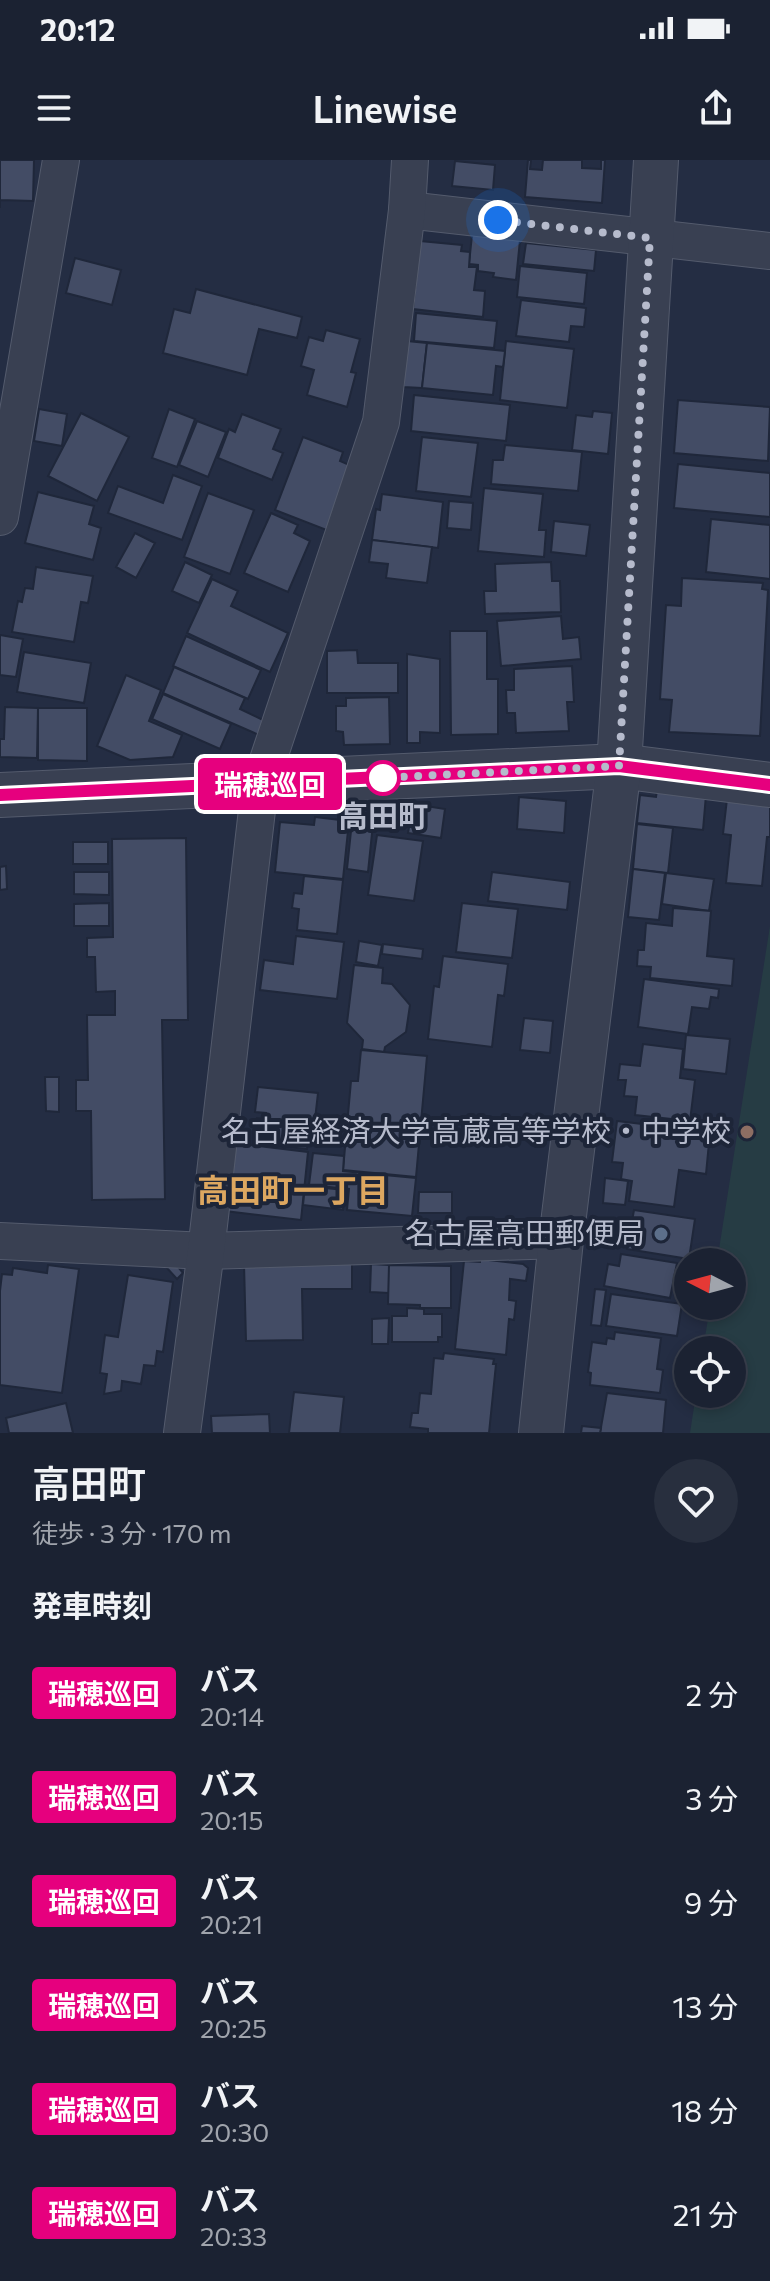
<!DOCTYPE html>
<html lang="ja">
<head>
<meta charset="utf-8">
<style>
	:root { --surface:#1b2232; --page:#282f3e; --text:#f1f3f6; --muted:#a0a4ac; --line:#393f4d }
	body { margin:0; font-family:Commissioner,"Noto Sans JP",sans-serif; background:var(--page); color:var(--text); height:100vh; display:flex; flex-direction:column; font-size:30px; white-space:nowrap }
	* { box-sizing:border-box; margin:0 }
	p { font-size:26px; color:var(--muted) }
	.icon { flex:none; width:44px; height:44px; fill:none; stroke:currentColor; stroke-width:2; stroke-linecap:round; stroke-linejoin:round }
	.map { position:relative; height:1273px; overflow:hidden }
	.side { display:flex; flex-direction:column; background:var(--surface); flex:1 }
	.side>* { flex:none }
	.badge { padding:0 16px; border-radius:6px; font-size:28px; line-height:52px }
	.needle { width:52px; rotate:276deg }
	.buttons { position:absolute; left:674px; top:1088px; display:grid; gap:16px }
	.buttons a { display:grid; place-items:center; width:72px; height:72px; border-radius:50%; background:var(--surface); box-shadow:0 4px 12px #0003,0 0 0 2px var(--line); font-size:40px }
	.you { position:absolute; width:40px; height:40px; margin:-20px; border:6px solid #fff; border-radius:50%; background:#1a73e8; box-shadow:0 0 0 12px #1a73e833 }
	.map>.badge { position:absolute; translate:-50% -50%; box-shadow:0 0 0 4px #fff }
	h2 { padding:0 32px; font-size:30px; line-height:72px }
	.round { display:grid; place-items:center; flex:none; width:84px; height:84px; border-radius:42px; background:var(--page) }
	.headline { display:flex; align-items:center; justify-content:space-between; height:136px; padding:0 32px }
	h1 { font-size:38px; font-weight:600; line-height:60px }
	ul { padding:0; list-style:none }
	li { display:flex; align-items:center; gap:24px; height:104px; padding:0 32px }
	li div { flex:1 }
	li b { display:block; font-size:30px }
	li em { font-style:normal }
	li .badge { min-width:88px; font-weight:700; text-align:center }
	.status { display:flex; justify-content:space-between; align-items:center; height:56px; padding:0 40px; background:var(--surface); direction:ltr }
	.status svg { height:22px; fill:currentColor }
	header { display:flex; justify-content:space-between; align-items:center; height:104px; padding:0 32px; background:var(--surface); font-size:36px; font-weight:600 }
	.map>svg:first-child { display:block }
	.green { fill:#263c44 }
	.building { fill:#434c65; stroke:#1f273a; stroke-width:2 }
	.lines { fill:none; stroke-linecap:round; stroke-linejoin:round }
	.minor-casing { stroke:#545b6d; stroke-width:38 }
	.tertiary-casing { stroke:#545b6d; stroke-width:46 }
	.minor { stroke:#394052; stroke-width:36 }
	.tertiary { stroke:#394052; stroke-width:44 }
	.line-casing { stroke:#fff; stroke-width:18 }
	.line { stroke:#e6007e; stroke-width:12 }
	.walk { stroke:#b6bbcc; stroke-width:8; stroke-dasharray:0 14.4 }
	.stop-dot { fill:#fff; stroke:#e6007e; stroke-width:4 }
	.education-dot { fill:#8d6e63; stroke:#1d2538; stroke-width:3 }
	.service-dot { fill:#5c6f8a; stroke:#1d2538; stroke-width:3 }
	.labels { text-anchor:middle; stroke-width:8; stroke-linejoin:round; paint-order:stroke }
	.stop-label { font-size:30px; font-weight:bold; fill:#b6bbcc; stroke:#1d2538 }
	.poi-label { font-size:30px; fill:#b6bbcc; stroke:#1d2538; text-anchor:end }
	.neighbourhood-label { font-size:32px; font-weight:bold; fill:#dda760; stroke:#1d2538 }
</style>
</head>
<body>
<div class="status"><b>20:12</b><svg viewBox="0 0 49 12"><path d="M0 12V9h3v3zM5 12V6h3v6zM10 12V3h3v9zM15 12V0h3v12zM26 1h20v11H26zM47 4h2v5h-2z"/></svg></div>
<header><svg class="icon" aria-label="menu" viewBox="0 0 24 24"><path d="M4 6h16M4 12h16M4 18h16"/></svg>Linewise<svg class="icon" aria-label="share" viewBox="0 0 24 24"><path d="M12 15V3M7 8l5-5 5 5M5 13v7h14v-7"/></svg></header>
<div class="map">
<svg width="770" height="1273" viewBox="0 0 770 1273">
	<rect width="100%" height="100%" fill="#242d43"/>
	<!-- green -->
	<polygon class="green" points="770,766 770,1273 690,1273 696,1234 732,1234 732,1190 703,1190 710,1146 732,1146 732,1102 717,1102"/>
	<!-- building -->
	<g class="building">
		<polygon points="0,0 34,0 33,41 0,40 0,48"/>
		<polygon points="528,0 531,0 530,9 542,10 543,0 582,0 582,8 601,9 601,0 605,0 602,43 525,37"/>
		<polygon points="455,1 495,5 493,30 452,26"/>
		<polygon points="472,75 520,80 516,120 493,117 494,113 478,111 478,105 469,104"/>
		<polygon points="420,81 462,85 461,91 470,92 469,107 477,107 474,130 485,131 483,157 413,149"/>
		<polygon points="526,83 596,90 594,111 523,104"/>
		<polygon points="75,98 121,110 112,145 66,133"/>
		<polygon points="520,106 587,113 584,144 517,137"/>
		<polygon points="196,129 302,157 297,178 259,169 247,215 163,193 174,149 190,153"/>
		<polygon points="521,140 586,148 584,167 571,166 569,182 516,176"/>
		<polygon points="416,153 497,161 494,188 414,181"/>
		<polygon points="326,170 360,179 351,212 356,213 347,247 307,235 314,210 301,206 309,177 323,181"/>
		<polygon points="407,181 427,183 422,228 403,227"/>
		<polygon points="506,181 574,189 567,248 500,240"/>
		<polygon points="427,183 505,191 503,207 496,206 493,235 422,228"/>
		<polygon points="414,235 510,245 506,281 411,271"/>
		<polygon points="678,240 770,247 768,301 674,293"/>
		<polygon points="39,249 67,254 62,286 34,281"/>
		<polygon points="169,249 195,259 177,307 152,298"/>
		<polygon points="593,251 612,253 608,294 572,290 576,255 592,257"/>
		<polygon points="81,253 129,277 97,341 48,316"/>
		<polygon points="242,254 281,269 273,289 283,293 272,320 218,298 229,269 235,272"/>
		<polygon points="197,261 226,272 208,317 179,305"/>
		<polygon points="303,277 343,292 340,301 354,307 329,371 275,350"/>
		<polygon points="422,277 478,283 471,337 416,331"/>
		<polygon points="505,285 582,292 578,331 491,324 493,300 503,300"/>
		<polygon points="678,304 770,313 770,357 674,348"/>
		<polygon points="173,315 202,326 182,380 108,353 118,326 163,343"/>
		<polygon points="484,328 543,334 539,370 546,370 544,397 478,391"/>
		<polygon points="38,332 94,346 89,364 101,368 93,400 25,383"/>
		<polygon points="208,333 254,350 230,414 184,397"/>
		<polygon points="382,334 443,342 438,388 372,380 376,349 380,350"/>
		<polygon points="449,341 473,343 471,370 447,368"/>
		<polygon points="271,353 298,365 294,373 310,381 288,432 244,413"/>
		<polygon points="711,359 770,365 770,419 706,412"/>
		<polygon points="554,361 590,365 586,396 551,392"/>
		<polygon points="135,373 155,383 136,418 116,407"/>
		<polygon points="372,380 432,387 427,423 386,418 388,404 369,402"/>
		<polygon points="185,402 212,415 199,443 172,431"/>
		<polygon points="551,402 552,421 560,421 561,452 485,454 484,431 496,431 495,404"/>
		<polygon points="36,407 93,416 88,443 81,442 74,482 12,472 18,441 22,442 25,428 33,429"/>
		<polygon points="682,418 763,423 762,429 768,430 760,576 669,572 672,540 660,539 666,445 681,446"/>
		<polygon points="212,419 238,431 231,446 288,473 270,512 187,473"/>
		<polygon points="561,456 563,479 579,477 581,499 501,506 497,461"/>
		<polygon points="450,471 487,471 487,519 498,519 498,574 451,575"/>
		<polygon points="0,475 23,479 16,517 0,515"/>
		<polygon points="186,476 261,510 248,539 173,506"/>
		<polygon points="357,490 358,503 398,503 398,533 327,533 327,491"/>
		<polygon points="24,492 91,503 84,543 17,532"/>
		<polygon points="407,494 440,499 440,573 420,572 420,583 407,583"/>
		<polygon points="572,506 574,542 567,542 569,571 516,573 515,553 507,553 506,530 514,530 514,509"/>
		<polygon points="174,507 245,538 240,549 265,561 259,575 163,533"/>
		<polygon points="126,515 161,530 149,561 182,575 173,597 130,600 97,586"/>
		<polygon points="163,534 231,564 220,589 152,559"/>
		<polygon points="389,537 390,584 344,585 343,572 336,571 336,546 346,546 346,538"/>
		<polygon points="5,547 38,548 37,598 0,597 0,579 4,579"/>
		<polygon points="38,548 87,548 87,601 38,600"/>
		<polygon points="657,630 706,635 703,670 637,663 640,635 656,637"/>
		<polygon points="519,637 566,641 564,673 517,669"/>
		<polygon points="727,639 770,643 770,677 767,677 762,726 726,723 731,675 723,674"/>
		<polygon points="413,644 445,649 441,678 408,673"/>
		<polygon points="353,652 374,654 368,712 347,709"/>
		<polygon points="315,657 349,661 343,719 275,712 280,662 314,665"/>
		<polygon points="637,664 673,668 668,713 633,709"/>
		<polygon points="377,675 423,681 414,741 368,735"/>
		<polygon points="186,678 188,860 162,860 165,1039 92,1040 91,951 76,951 76,920 88,920 87,855 115,855 115,831 96,832 95,797 87,797 87,778 113,777 112,679"/>
		<rect x="73" y="682" width="35" height="22"/>
		<polygon points="6,706 7,729 0,730 0,707"/>
		<polygon points="633,709 665,713 659,760 628,757"/>
		<polygon points="74,712 109,712 109,735 74,734"/>
		<polygon points="492,712 570,722 567,750 488,741"/>
		<polygon points="666,713 714,719 709,751 662,744"/>
		<polygon points="304,716 343,720 337,774 297,770 299,749 292,748 294,733 302,734"/>
		<polygon points="109,743 109,766 74,766 74,744"/>
		<polygon points="462,743 518,749 512,798 456,792"/>
		<polygon points="673,748 711,751 707,796 734,799 732,826 650,818 651,807 637,806 638,790 644,790 646,763 672,766"/>
		<polygon points="296,776 344,782 337,839 260,830 264,800 293,804"/>
		<polygon points="359,781 382,785 378,806 356,802"/>
		<polygon points="383,784 423,789 422,799 382,794"/>
		<polygon points="443,796 508,804 504,836 498,835 492,887 428,879 434,826 439,827"/>
		<polygon points="354,805 383,808 382,823 392,824 410,845 406,872 385,887 384,892 362,889 363,880 347,863"/>
		<polygon points="644,819 719,829 718,838 711,837 709,849 692,847 688,874 638,867"/>
		<polygon points="524,858 553,861 550,893 520,890"/>
		<polygon points="686,875 730,879 726,914 683,909"/>
		<polygon points="643,884 683,889 680,918 695,920 690,961 635,955 637,937 624,936 626,920 618,920 620,904 640,906"/>
		<polygon points="361,890 427,896 416,1017 343,1010 351,921 358,921"/>
		<polygon points="45,917 59,917 59,952 46,951"/>
		<polygon points="258,927 318,933 314,968 265,963 266,953 255,952"/>
		<polygon points="257,958 266,959 265,963 309,968 307,989 254,984"/>
		<polygon points="617,961 710,972 706,1014 679,1010 674,1047 629,1041 632,1021 621,1019 623,1003 612,1002"/>
		<polygon points="233,983 308,992 301,1060 225,1051"/>
		<polygon points="313,993 344,996 343,1011 416,1018 412,1056 347,1050 349,1029 309,1025"/>
		<polygon points="605,1018 628,1021 625,1045 603,1043"/>
		<polygon points="305,1026 345,1030 343,1050 303,1045"/>
		<polygon points="419,1032 452,1032 452,1053 418,1053"/>
		<polygon points="634,1050 695,1059 689,1099 627,1089"/>
		<polygon points="621,1094 677,1103 670,1138 604,1126 608,1104 619,1106"/>
		<polygon points="480,1099 523,1104 528,1108 526,1121 510,1119 509,1140 516,1141 514,1160 509,1159 506,1195 455,1189 464,1101 480,1102"/>
		<polygon points="174,1102 183,1113 177,1119 167,1108"/>
		<polygon points="352,1103 352,1129 302,1129 303,1180 246,1181 244,1104"/>
		<polygon points="371,1104 389,1105 389,1133 370,1132"/>
		<polygon points="48,1105 79,1109 62,1233 0,1225 0,1131 2,1114 12,1115 13,1108 47,1113"/>
		<polygon points="389,1105 451,1106 451,1148 420,1148 420,1145 388,1144"/>
		<polygon points="128,1115 173,1122 163,1192 157,1191 155,1206 144,1205 141,1224 122,1221 121,1231 104,1234 107,1214 100,1213 105,1175 118,1177"/>
		<polygon points="595,1129 606,1130 601,1166 591,1165"/>
		<polygon points="611,1134 682,1144 677,1176 606,1166"/>
		<polygon points="407,1148 424,1149 424,1154 442,1154 442,1177 438,1177 438,1182 392,1182 392,1156 407,1156"/>
		<polygon points="389,1158 388,1184 372,1184 372,1159"/>
		<polygon points="615,1172 661,1178 657,1209 663,1210 660,1233 590,1225 591,1213 588,1212 592,1182 606,1184 607,1178 614,1179"/>
		<polygon points="444,1193 494,1199 493,1204 496,1204 489,1273 428,1273 428,1269 410,1267 412,1253 418,1253 420,1233 431,1234 434,1198 443,1199"/>
		<polygon points="294,1232 344,1237 340,1273 289,1273"/>
		<polygon points="607,1233 666,1240 663,1273 600,1273"/>
		<polygon points="66,1243 73,1273 9,1273 6,1258"/>
		<polygon points="269,1254 270,1273 212,1273 211,1256"/>
		<polygon points="582,1266 601,1268 600,1273 581,1273"/>
	</g>
	<g class="lines">
		<!-- minor casing -->
		<g class="minor-casing">
			<g id="minor">
				<polyline points="407,50 770,91"/>
				<polyline points="0,357 61,0"/>
				<polyline points="0,1081 206,1091 561,1080"/>
				<polyline points="182,1273 206,1091 260,624 381,262 407,50 410,0"/>
			</g>
		</g>
		<!-- tertiary casing -->
		<g class="tertiary-casing">
			<g id="tertiary">
				<polyline points="0,635 619,606 770,625"/>
				<polyline points="541,1273 561,1080 619,606 656,0"/>
			</g>
		</g>
		<!-- minor -->
		<use href="#minor" class="minor"/>
		<!-- tertiary -->
		<use href="#tertiary" class="tertiary"/>
	</g>
	<g class="lines">
		<!-- line casing -->
		<g class="line-casing">
			<polyline id="line" points="0,635 619,606 770,625"/>
		</g>
		<!-- line -->
		<use href="#line" class="line"/>
		<!-- walk -->
		<polyline class="walk" points="383,618 379,618 619,606 650,78 498,60"/>
	</g>
	<!-- markers -->
	<circle class="stop-dot" cx="383" cy="618" r="16"/>
	<circle class="education-dot" cx="747" cy="972" r="8"/>
	<circle class="service-dot" cx="661" cy="1074" r="8"/>
	<g class="labels">
		<!-- stop labels -->
		<g class="stop-label">
			<text x="383" y="667">高田町</text>
		</g>
		<!-- poi labels -->
		<g class="poi-label">
			<text x="731" y="982">名古屋経済大学高蔵高等学校・中学校</text>
			<text x="645" y="1084">名古屋高田郵便局</text>
		</g>
		<!-- neighbourhood labels -->
		<g class="neighbourhood-label">
			<text x="293" y="1042">高田町一丁目</text>
		</g>
	</g>
</svg>
<div class="buttons">
<a><svg class="needle" viewBox="-14 -14 28 28"><path d="M0-13l5 13h-10z" fill="#e53935"/><path d="M0 13l5-13h-10z" fill="#a0a4ac"/></svg></a>
<a><svg class="icon" aria-label="locate" viewBox="0 0 24 24"><circle cx="12" cy="12" r="6"/><path d="M12 2v4M12 18v4M2 12h4M18 12h4"/></svg></a>
</div>
<div class="you" style="left:498px;top:60px"></div>
<b class="badge" style="left:270px;top:624px;background:#e6007e;color:#fff">瑞穂巡回</b>
</div>
<section class="side">
<div class="headline"><div><h1>高田町</h1><p>徒歩 · 3 分 · 170 m</p></div><a class="round"><svg class="icon" aria-label="heart" viewBox="0 0 24 24"><path d="M12 20l-8-8c-3-5 5-10 8-4 3-6 11-1 8 4z"/></svg></a></div>
<h2>発車時刻</h2>
<ul>
<li><span class="badge" style="background:#e6007e;color:#fff">瑞穂巡回</span><div><b>バス</b><p>20:14</p></div><em>2 分</em></li>
<li><span class="badge" style="background:#e6007e;color:#fff">瑞穂巡回</span><div><b>バス</b><p>20:15</p></div><em>3 分</em></li>
<li><span class="badge" style="background:#e6007e;color:#fff">瑞穂巡回</span><div><b>バス</b><p>20:21</p></div><em>9 分</em></li>
<li><span class="badge" style="background:#e6007e;color:#fff">瑞穂巡回</span><div><b>バス</b><p>20:25</p></div><em>13 分</em></li>
<li><span class="badge" style="background:#e6007e;color:#fff">瑞穂巡回</span><div><b>バス</b><p>20:30</p></div><em>18 分</em></li>
<li><span class="badge" style="background:#e6007e;color:#fff">瑞穂巡回</span><div><b>バス</b><p>20:33</p></div><em>21 分</em></li>
</ul>
</section>
</body>
</html>
